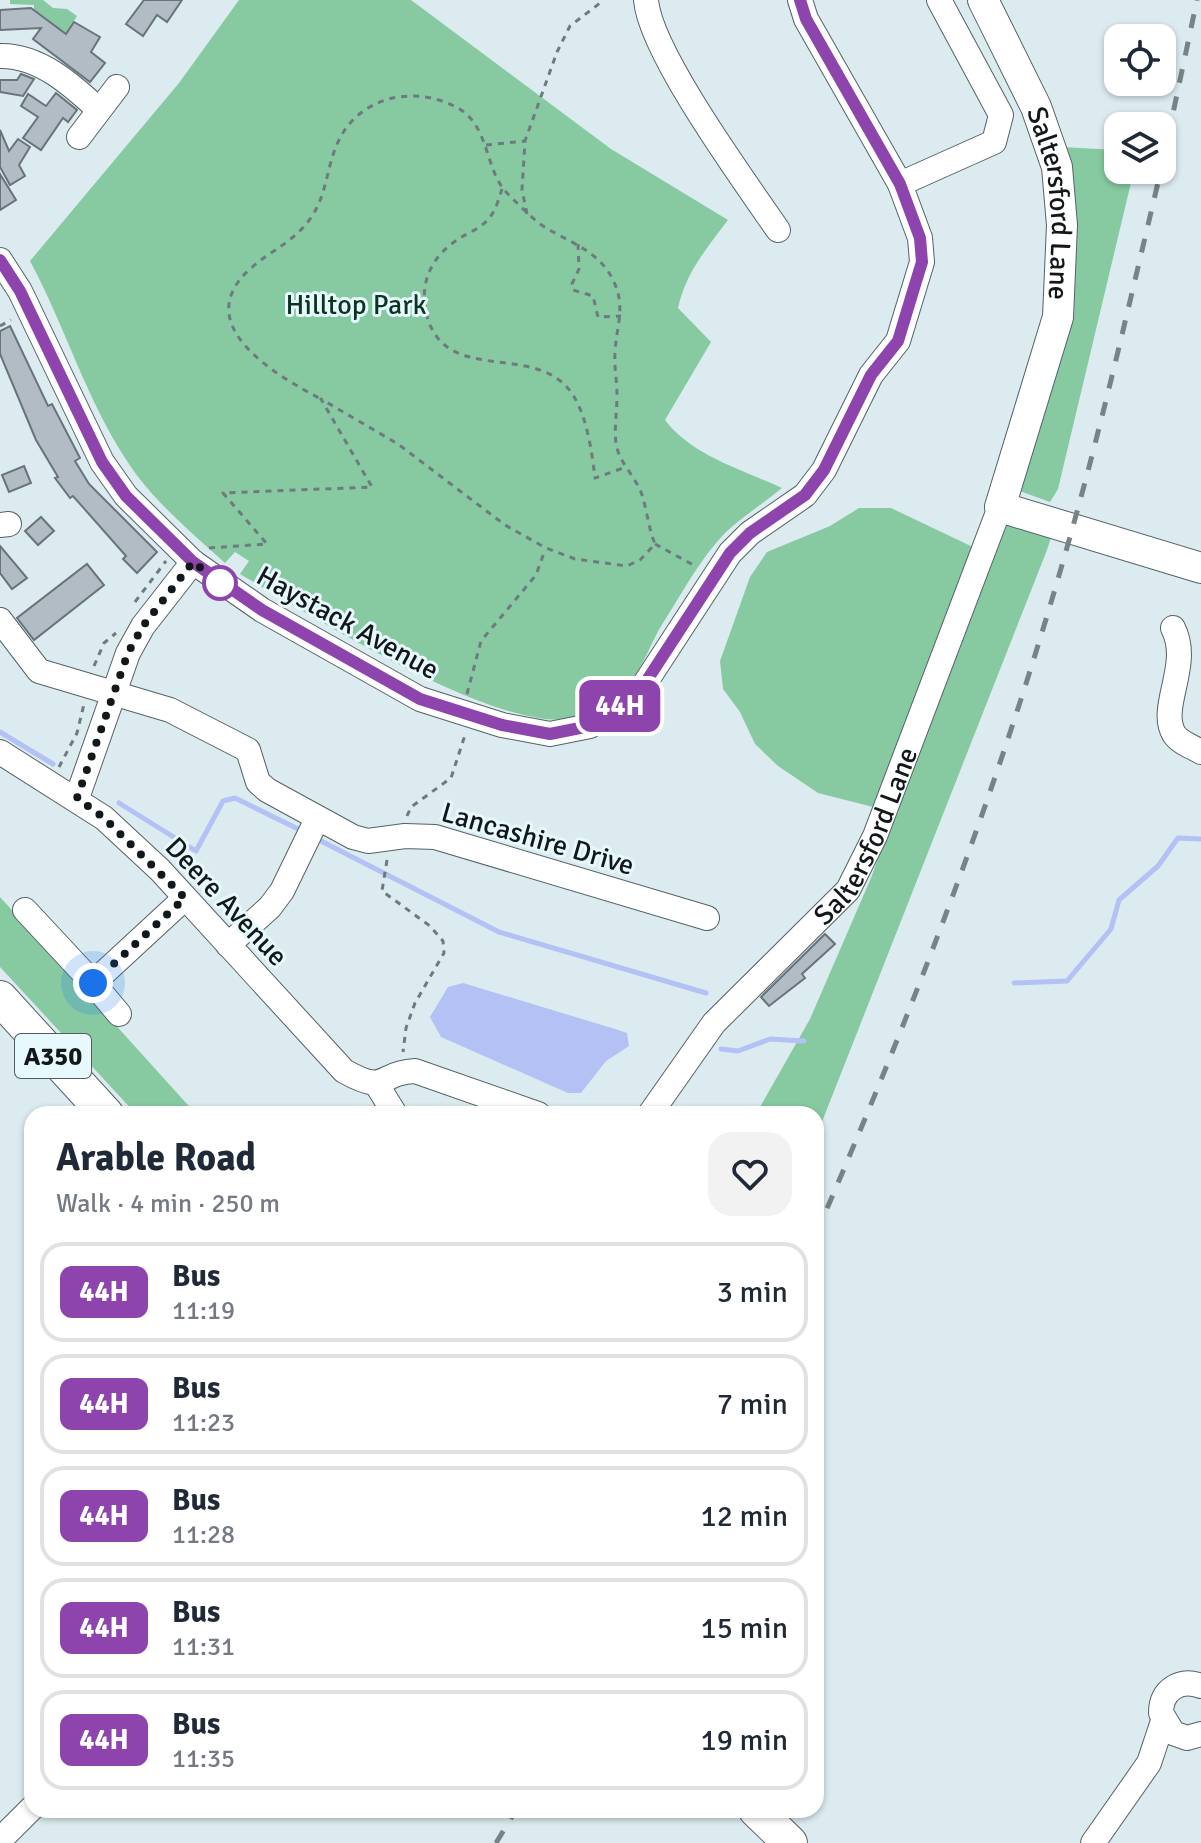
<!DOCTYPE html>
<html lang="en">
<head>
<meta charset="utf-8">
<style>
	:root { --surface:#fff; --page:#f2f2f3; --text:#1f2937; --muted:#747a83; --line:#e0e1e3 }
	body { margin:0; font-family:Signika,sans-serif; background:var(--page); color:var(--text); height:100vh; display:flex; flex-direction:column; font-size:30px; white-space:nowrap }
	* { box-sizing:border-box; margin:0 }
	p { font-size:26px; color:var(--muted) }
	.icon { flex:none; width:44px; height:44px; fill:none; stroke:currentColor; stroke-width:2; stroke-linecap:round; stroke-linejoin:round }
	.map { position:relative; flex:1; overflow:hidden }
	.panel { position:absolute; left:24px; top:1106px; width:800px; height:712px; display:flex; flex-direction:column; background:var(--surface); border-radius:24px; box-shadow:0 2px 6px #0004 }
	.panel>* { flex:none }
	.badge { padding:0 16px; border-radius:12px; font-size:28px; line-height:52px }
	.controls { position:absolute; left:1104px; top:24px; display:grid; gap:16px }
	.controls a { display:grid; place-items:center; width:72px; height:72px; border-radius:16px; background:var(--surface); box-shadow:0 2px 6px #0004; font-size:40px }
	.you { position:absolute; width:40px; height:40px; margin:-20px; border:6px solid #fff; border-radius:50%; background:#1a73e8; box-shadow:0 0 0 12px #1a73e833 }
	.map>.badge { position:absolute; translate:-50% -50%; box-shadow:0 0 0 4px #fff }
	.round { display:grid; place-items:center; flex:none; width:84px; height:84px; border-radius:24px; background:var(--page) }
	.overview { display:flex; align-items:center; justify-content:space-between; height:136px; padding:0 32px }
	h1 { font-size:38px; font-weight:700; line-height:60px }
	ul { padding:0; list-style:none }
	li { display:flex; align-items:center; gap:24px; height:100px; margin:0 16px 12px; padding:0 16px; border:4px solid var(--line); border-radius:24px }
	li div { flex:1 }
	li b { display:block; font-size:30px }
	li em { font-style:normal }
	li .badge { min-width:88px; font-weight:700; text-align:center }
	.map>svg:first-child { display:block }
	.green { fill:#87caa2 }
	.water { fill:#b3c1f4 }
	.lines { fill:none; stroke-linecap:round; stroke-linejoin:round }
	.stream { stroke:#b3c1f4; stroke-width:5 }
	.building { fill:#b1bcc5; stroke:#69737c; stroke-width:2 }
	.minor-casing { stroke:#546266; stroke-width:26 }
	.major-casing { stroke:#546266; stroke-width:32 }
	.highway-casing { stroke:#546266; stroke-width:36 }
	.path { stroke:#6f7a7e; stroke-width:3; stroke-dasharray:6 6; stroke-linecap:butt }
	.minor { stroke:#fff; stroke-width:24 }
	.major { stroke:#fff; stroke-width:30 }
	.highway { stroke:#fff; stroke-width:34 }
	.rail { stroke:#788386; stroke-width:5; stroke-dasharray:14 14; stroke-linecap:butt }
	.line-casing { stroke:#fff; stroke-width:18 }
	.line { stroke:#8e44ad; stroke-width:12 }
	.walk { stroke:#12181a; stroke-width:8; stroke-dasharray:0 14.4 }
	.stop-dot { fill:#fff; stroke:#8e44ad; stroke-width:4 }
	.labels { text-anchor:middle; stroke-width:6; stroke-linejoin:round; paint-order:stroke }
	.shield { fill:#e8f9fd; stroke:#525c5e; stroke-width:2 }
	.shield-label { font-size:26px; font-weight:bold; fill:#12181a }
	.street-label { font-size:28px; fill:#12181a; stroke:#e8f9fd }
	.park-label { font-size:28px; fill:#0a3520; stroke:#e8f9fd }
</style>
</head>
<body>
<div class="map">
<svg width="1201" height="1843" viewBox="0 0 1201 1843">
	<rect width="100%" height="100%" fill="#dbebf0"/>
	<!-- green -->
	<g class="green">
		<polygon points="10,0 43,0 53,8 67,9 77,16 66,34 34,21 34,5 10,4"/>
		<path d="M239 0H411L611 149 728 220C707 248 686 272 678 308L711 342 665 420C691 455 743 470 782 488 764 503 742 517 725 533 700 559 682 593 663 623 651 641 645 665 630 681 615 698 594 715 570 719 494 731 309 614 240 574L249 561 235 552 225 563C191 532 152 500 127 461 86 399 65 326 30 261L179 83Z"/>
		<polygon points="1061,147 1118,150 1118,170 1134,170 1058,489 1050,502 1017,490 1038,422"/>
		<polygon points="859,508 891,508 975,548 877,808 818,793 778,766 755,744 740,712 723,689 720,661 750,577 767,552 830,526"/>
		<polygon points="1002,518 1052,534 1047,550 816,1137 816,1114 756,1114 810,1019 871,878"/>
		<polygon points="0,897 196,1114 136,1114 0,967"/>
	</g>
	<!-- water -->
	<polygon class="water" points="463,983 615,1029 627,1033 629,1046 606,1061 581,1093 568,1093 441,1037 430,1017 448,987"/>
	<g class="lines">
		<!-- stream -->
		<g class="stream">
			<polyline points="0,732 53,764"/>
			<polyline points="119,803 196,851 223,801 235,798 298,829"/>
			<polyline points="321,841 499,932 706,993"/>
			<polyline points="1014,983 1067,981 1111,929 1119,900 1158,866 1178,838 1201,839"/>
			<polyline points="721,1049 738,1051 770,1039 804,1041"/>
		</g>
	</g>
	<!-- building -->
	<g class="building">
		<polygon points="144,0 182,0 167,22 157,15 143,36 126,24"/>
		<polygon points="31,8 66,34 74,22 100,37 91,52 105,63 90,82 33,39 41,28 0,30 0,10"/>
		<polygon points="21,74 34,79 23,96 0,92 0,80 17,80"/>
		<polygon points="56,93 77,110 68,122 63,118 41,150 23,138 38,117 21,106 28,94 46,106"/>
		<polygon points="0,130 9,151 18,139 30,147 19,165 25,176 10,185 0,167"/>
		<polygon points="0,174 16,200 0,210"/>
		<polygon points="10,326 48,406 52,404 80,458 75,461 89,484 157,552 137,573 123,559 126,556 73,496 70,498 55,478 58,477 36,440 0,354 0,331"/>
		<polygon points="24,466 31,483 9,492 2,475"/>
		<polygon points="41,517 54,531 38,545 25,531"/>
		<polygon points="0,546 27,578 12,589 0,573"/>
		<polygon points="87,564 104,585 34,640 17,618"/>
		<polygon points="825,934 835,944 802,974 805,978 769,1006 761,997"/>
	</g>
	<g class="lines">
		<!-- minor casing -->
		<g class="minor-casing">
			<g id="minor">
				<path d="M646 0C650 52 745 182 778 230"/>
				<path d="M0 56C39 55 72 85 99 110"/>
				<polyline points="79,137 117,87"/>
				<polyline points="900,184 994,142 1001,115 939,0"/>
				<polyline points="0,260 20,291 102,462 126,496 193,562 262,610 420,699 502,725 550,734 590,726 638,694 730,553 750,533 805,495 824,470 871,375 898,341 922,262 920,238 900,184 806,19 800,0"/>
				<polyline points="0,525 9,524"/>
				<polyline points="0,620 39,671 170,710 248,750 258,782 267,790 353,837 368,841 405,836 435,837 707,918"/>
				<path d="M1173 628C1192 665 1158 707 1174 734 1180 743 1193 747 1201 752"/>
				<path d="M0 752 104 818 160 870 344 1071C389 1096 376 1073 415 1071L538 1114"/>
				<polyline points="77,798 128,653 143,626 193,562"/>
				<polyline points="25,910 93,983 185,898"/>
				<polyline points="228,945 270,907 282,891 317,819"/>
				<polyline points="93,983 119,1014"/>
				<polyline points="377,1085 395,1114"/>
				<path id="s1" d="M650 1114 714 1023 848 890 875 836 1000 507"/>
				<path d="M1201 1686C1180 1678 1161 1690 1161 1713L1173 1733 1187 1738 1201 1734"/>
				<polyline points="0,1840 32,1808"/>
				<polyline points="1093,1843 1149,1763 1163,1721"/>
			</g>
		</g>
		<!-- major casing -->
		<g class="major-casing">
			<g id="major">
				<path id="s2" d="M983 0 1036 107 1057 167 1062 225 1058 317 1000 507 1201 568"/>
			</g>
		</g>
		<!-- highway casing -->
		<g class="highway-casing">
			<g id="highway">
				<polyline points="0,998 106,1114"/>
				<polyline points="756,1810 790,1843"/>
			</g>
		</g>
		<!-- path -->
		<g class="path">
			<polyline points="486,145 525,141"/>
			<path d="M502 189C499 198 496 210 490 217 483 227 470 232 460 238 432 255 418 283 427 316 446 387 538 340 573 395 587 417 592 452 595 478L626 467"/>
			<polyline points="527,214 522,190 525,141 557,52 570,26 604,0"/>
			<polyline points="578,244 579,269 572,284 573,290 593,296 598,317 621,316"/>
			<polyline points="0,326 11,320"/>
			<polyline points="655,544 697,567"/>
			<path d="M209 548 267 544 223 493 372 487 321 399 398 444 505 525 546 548 575 559 627 566 640 560 655 544C648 527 647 509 641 492 634 475 619 462 616 444 614 427 617 412 617 395 617 381 614 367 615 353 616 327 626 308 614 282 600 250 567 242 540 224 529 215 519 205 509 195 484 172 491 127 458 108 416 85 361 95 339 140 326 166 328 194 310 219 294 242 271 250 250 269 188 325 277 376 321 399"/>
			<polyline points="135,602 166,561"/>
			<polyline points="94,666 104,643 116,633"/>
			<polyline points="467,694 481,641 536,575 545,550"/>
			<polyline points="59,767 77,733 84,704"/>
			<polyline points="407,816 411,807 451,778 466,732"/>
			<polyline points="387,860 382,891 430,926 443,941 444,953 415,1003 406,1028 403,1052"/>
		</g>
		<!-- minor -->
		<use href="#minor" class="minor"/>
		<!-- major -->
		<use href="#major" class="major"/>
		<!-- highway -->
		<use href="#highway" class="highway"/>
		<!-- rail -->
		<g class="rail">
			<polyline points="1162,165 1197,0"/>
			<path d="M816 1234C912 1013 998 789 1064 558 1101 430 1130 300 1161 170"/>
			<polyline points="496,1843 516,1810"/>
		</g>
	</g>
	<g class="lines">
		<!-- line casing -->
		<g class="line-casing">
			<polyline id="line" points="0,260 20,291 102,462 126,496 193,562 262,610 420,699 502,725 550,734 590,726 638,694 730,553 750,533 805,495 824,470 871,375 898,341 914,288 922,262 920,238 900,184 806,19 800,0"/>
		</g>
		<!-- line -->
		<use href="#line" class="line"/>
		<!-- walk -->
		<polyline class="walk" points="93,983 185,898 104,818 77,798 128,653 143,626 193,562 226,587 220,583"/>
	</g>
	<!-- markers -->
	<circle class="stop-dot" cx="220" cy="583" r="16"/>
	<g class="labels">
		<!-- shield labels -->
		<rect class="shield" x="15" y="1034" width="76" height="44" rx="6"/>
		<g class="shield-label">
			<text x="53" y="1065">A350</text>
		</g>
		<!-- street labels -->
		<g class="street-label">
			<text dy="10" stroke="none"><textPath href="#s2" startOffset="218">Saltersford Lane</textPath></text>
			<text transform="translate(348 622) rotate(29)" y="10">Haystack Avenue</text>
			<text dy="10" stroke="none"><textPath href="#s1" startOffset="356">Saltersford Lane</textPath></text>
			<text transform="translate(538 838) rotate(16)" y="10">Lancashire Drive</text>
			<text transform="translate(227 901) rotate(47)" y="10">Deere Avenue</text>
		</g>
		<!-- park labels -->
		<g class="park-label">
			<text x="356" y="314">Hilltop Park</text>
		</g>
	</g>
</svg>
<div class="controls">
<a><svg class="icon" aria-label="locate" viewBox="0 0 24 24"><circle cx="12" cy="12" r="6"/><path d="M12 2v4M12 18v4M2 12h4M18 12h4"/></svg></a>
<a><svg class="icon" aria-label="layers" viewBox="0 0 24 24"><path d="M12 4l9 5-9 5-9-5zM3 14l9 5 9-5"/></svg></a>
</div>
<div class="you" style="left:93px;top:983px"></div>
<b class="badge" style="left:620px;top:706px;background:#8e44ad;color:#fff">44H</b>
<section class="panel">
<div class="overview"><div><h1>Arable Road</h1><p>Walk · 4 min · 250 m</p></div><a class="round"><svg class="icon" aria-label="heart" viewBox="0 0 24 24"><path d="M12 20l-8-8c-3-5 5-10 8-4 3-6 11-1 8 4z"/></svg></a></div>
<ul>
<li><span class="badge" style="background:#8e44ad;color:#fff">44H</span><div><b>Bus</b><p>11:19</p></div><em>3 min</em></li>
<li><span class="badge" style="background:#8e44ad;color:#fff">44H</span><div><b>Bus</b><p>11:23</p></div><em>7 min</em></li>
<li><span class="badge" style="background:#8e44ad;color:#fff">44H</span><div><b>Bus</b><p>11:28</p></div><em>12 min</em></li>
<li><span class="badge" style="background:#8e44ad;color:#fff">44H</span><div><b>Bus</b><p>11:31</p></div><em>15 min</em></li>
<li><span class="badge" style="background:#8e44ad;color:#fff">44H</span><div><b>Bus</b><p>11:35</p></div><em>19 min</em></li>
</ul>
</section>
</div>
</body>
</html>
